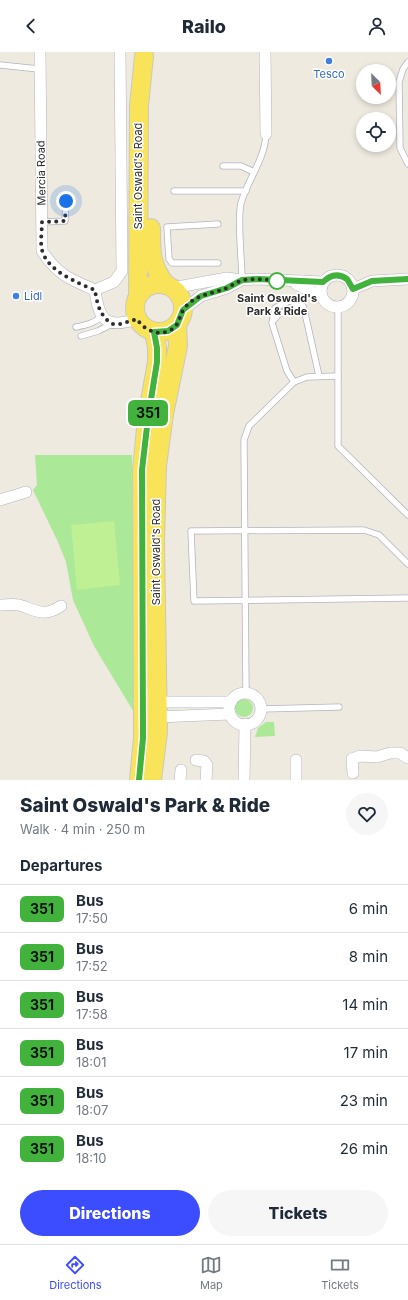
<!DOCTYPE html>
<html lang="en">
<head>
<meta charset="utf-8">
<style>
	:root { --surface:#fff; --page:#f6f6f7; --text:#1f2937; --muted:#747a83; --line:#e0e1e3; --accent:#3c4cff }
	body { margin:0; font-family:Inter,sans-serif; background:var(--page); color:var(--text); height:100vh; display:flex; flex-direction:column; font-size:15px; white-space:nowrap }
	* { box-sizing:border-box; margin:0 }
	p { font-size:13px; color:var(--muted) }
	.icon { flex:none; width:22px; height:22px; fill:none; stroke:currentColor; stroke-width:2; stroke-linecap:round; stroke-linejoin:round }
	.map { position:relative; height:728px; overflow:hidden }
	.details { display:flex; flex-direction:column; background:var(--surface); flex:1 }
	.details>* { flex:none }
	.badge { padding:0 8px; border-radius:6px; font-size:14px; line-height:26px }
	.needle { width:26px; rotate:156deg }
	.controls { position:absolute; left:356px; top:12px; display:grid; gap:8px }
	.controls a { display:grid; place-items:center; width:40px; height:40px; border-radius:50%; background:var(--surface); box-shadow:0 2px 6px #0003; font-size:20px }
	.you { position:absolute; width:20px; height:20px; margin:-10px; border:3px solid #fff; border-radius:50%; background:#1a73e8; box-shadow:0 0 0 6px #1a73e833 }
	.map>.badge { position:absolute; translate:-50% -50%; box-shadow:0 0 0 2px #fff }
	h2 { padding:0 20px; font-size:15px; line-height:36px }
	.round { display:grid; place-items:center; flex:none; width:42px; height:42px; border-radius:21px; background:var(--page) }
	.headline { display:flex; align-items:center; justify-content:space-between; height:68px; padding:0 20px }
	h1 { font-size:19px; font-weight:800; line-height:30px }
	.button { display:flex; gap:8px; margin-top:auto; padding:8px 20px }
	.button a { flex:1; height:46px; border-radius:24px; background:var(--accent); color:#fff; font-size:16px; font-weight:800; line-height:46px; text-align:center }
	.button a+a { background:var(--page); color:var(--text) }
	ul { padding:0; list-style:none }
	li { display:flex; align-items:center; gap:12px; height:48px; padding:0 20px; border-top:1px solid var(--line) }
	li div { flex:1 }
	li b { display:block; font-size:15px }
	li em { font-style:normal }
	li .badge { min-width:44px; font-weight:700; text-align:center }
	header { display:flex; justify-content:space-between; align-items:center; height:52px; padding:0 20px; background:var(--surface); font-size:18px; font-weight:800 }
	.dock { display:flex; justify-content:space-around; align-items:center; height:56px; border-top:1px solid var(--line); background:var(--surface); font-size:11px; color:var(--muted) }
	.dock a { display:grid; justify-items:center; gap:2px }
	.dock .on { color:var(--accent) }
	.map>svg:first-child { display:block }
	.green { fill:#abe898 }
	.pitch { fill:#bff094 }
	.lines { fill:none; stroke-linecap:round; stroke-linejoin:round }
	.service-casing { stroke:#b3b3c1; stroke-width:7 }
	.minor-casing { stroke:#b3b3c1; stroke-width:12 }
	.primary-casing { stroke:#c8c8c8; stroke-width:20 }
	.service { stroke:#fff; stroke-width:5.5 }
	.minor { stroke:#fff; stroke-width:11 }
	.primary { stroke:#f9e459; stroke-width:18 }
	.line-casing { stroke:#fff; stroke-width:9 }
	.line { stroke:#41b23b; stroke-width:6 }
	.walk { stroke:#2d2d2d; stroke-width:4; stroke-dasharray:0 7.2 }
	.shop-dot { fill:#3f7fe0; stroke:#fff; stroke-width:1.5 }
	.stop-dot { fill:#fff; stroke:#41b23b; stroke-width:2 }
	.labels { text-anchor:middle; stroke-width:3; stroke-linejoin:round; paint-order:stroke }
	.shop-label { font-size:11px; fill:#366cbe; stroke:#fff }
	.street-label { font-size:11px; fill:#2d2d2d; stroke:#fff }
	.stop-label { font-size:11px; font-weight:bold; fill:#2d2d2d; stroke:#fff }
</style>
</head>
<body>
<header><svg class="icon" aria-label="back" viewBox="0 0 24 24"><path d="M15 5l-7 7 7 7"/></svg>Railo<svg class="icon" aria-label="person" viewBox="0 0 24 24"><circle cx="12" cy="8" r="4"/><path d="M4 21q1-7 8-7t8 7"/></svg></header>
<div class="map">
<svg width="408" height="728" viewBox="0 0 408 728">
	<rect width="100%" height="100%" fill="#efeadf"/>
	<!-- green -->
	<g class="green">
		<polygon points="35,403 132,403 135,662 94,594 73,548 66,510 58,490 33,438 37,433"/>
		<circle cx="244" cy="656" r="9"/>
		<polygon points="266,670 274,670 275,684 255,685 258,676"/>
	</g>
	<!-- pitch -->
	<polygon class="pitch" points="114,469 120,533 77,538 71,473"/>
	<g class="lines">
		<!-- service casing -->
		<g class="service-casing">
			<g id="service">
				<polyline points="408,10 403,17 399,30 400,96 408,112"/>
				<polyline points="0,13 39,17"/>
				<polyline points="223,114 241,114 254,120"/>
				<polyline points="174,139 246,139"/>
				<polyline points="42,170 65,169 66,149"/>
				<polyline points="218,172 167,175 169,207 172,211 218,211"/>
				<path d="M242 228C242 210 237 167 241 151 248 127 265 107 266 82"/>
				<polyline points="338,255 338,394 408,463"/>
				<polyline points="273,269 279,262 299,255 303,259"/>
				<path d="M76 275C86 273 96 271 102 263"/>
				<polyline points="81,284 98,279 112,272"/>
				<polyline points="294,330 287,319 272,271 275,256 289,249 303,254 305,261 319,324"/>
				<polyline points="408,512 379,483 364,478 191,479 194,549 408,546"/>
				<polyline points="246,641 244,388 249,374 294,330 307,325 338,324"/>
				<polyline points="261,657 339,655"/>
			</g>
		</g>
		<!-- minor casing -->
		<g class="minor-casing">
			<g id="minor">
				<path d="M40 0 42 199C58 223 69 227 95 238L114 230 122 219 120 0"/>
				<polyline points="265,0 266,82"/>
				<circle cx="337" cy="239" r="16"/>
				<polyline points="296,232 322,245"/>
				<polyline points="172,236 227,226 242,228"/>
				<polyline points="353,237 372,229 408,227"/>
				<path d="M95 238C99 269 106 277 137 267"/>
				<polyline points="183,258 201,244 227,236 242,228 257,227 323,230"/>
				<polyline points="0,448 26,440"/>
				<path d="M0 553C6 553 13 552 19 553 36 558 43 566 61 554"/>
				<circle cx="245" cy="657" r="16"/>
				<polyline points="152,653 158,650 231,650"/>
				<polyline points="153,663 158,665 230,662"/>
				<polyline points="196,708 204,709 207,713 206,728"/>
				<polyline points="353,721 352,707 360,704 377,705 390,701 400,701 408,706"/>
				<polyline points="180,728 181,718"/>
				<polyline points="244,728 245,672"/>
				<polyline points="296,728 296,708"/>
			</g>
		</g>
		<!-- primary casing -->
		<g class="primary-casing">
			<g id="primary">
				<path d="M151 176C151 200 150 212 166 233"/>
				<circle cx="159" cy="256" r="24"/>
				<polyline points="138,243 139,54 144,4"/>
				<polyline points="139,728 143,686 142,418 147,366 157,310 157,296 154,280"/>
				<polyline points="152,728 158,680 155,491 157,414 164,362 178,294 177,273"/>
			</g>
		</g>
		<!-- service -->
		<use href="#service" class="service"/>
		<!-- minor -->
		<use href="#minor" class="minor"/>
		<!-- primary -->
		<use href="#primary" class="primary"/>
	</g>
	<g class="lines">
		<!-- line casing -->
		<g class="line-casing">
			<path id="line" d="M139 728 143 686 142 418 148 366 157 310V296L154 280 168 279 177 273 183 258 201 244 227 236 242 228 258 227 323 230C330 223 338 221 347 227L353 237 372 229 408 227"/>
		</g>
		<!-- line -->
		<use href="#line" class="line"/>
		<!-- walk -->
		<path class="walk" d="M66 149 65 169 42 170C42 179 40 190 42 198 47 219 78 231 95 238 97 252 100 264 112 272H121L137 267C144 278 157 284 169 279 181 273 178 265 184 257 194 242 213 242 227 236 233 233 238 229 244 228 256 226 269 228 281 229H277"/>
	</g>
	<!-- markers -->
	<g class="shop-dot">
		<circle cx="329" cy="9" r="4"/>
		<circle cx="16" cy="244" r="4"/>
	</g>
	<circle class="stop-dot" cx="277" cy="229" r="8"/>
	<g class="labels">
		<!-- shop labels -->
		<g class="shop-label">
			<text x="329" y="26">Tesco</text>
			<text x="24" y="248" text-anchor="start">Lidl</text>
		</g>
		<!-- street labels -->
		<g class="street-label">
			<text transform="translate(41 121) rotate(-91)" y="4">Mercia Road</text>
			<text transform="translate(138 124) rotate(-90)" y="4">Saint Oswald's Road</text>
			<text transform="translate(156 500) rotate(-90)" y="4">Saint Oswald's Road</text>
		</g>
		<!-- stop labels -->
		<g class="stop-label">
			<text x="277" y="250">Saint Oswald's<tspan x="277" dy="13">Park &amp; Ride</tspan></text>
		</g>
	</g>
</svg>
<div class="controls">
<a><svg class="needle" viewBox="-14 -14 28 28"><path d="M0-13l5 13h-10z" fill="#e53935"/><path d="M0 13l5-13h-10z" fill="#747a83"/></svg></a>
<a><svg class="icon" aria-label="locate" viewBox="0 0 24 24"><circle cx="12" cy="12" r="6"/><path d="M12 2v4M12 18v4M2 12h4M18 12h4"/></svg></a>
</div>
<div class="you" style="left:66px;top:149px"></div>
<b class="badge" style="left:148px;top:361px;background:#41b23b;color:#111">351</b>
</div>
<section class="details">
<div class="headline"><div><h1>Saint Oswald's Park &amp; Ride</h1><p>Walk · 4 min · 250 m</p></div><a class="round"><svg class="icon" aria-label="heart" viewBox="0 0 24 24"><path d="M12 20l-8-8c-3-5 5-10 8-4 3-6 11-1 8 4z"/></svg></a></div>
<h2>Departures</h2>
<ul>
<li><span class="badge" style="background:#41b23b;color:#111">351</span><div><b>Bus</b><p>17:50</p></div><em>6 min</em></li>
<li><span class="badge" style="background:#41b23b;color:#111">351</span><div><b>Bus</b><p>17:52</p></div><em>8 min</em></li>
<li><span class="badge" style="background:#41b23b;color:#111">351</span><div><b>Bus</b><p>17:58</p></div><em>14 min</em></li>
<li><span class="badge" style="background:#41b23b;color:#111">351</span><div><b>Bus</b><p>18:01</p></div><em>17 min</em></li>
<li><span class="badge" style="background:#41b23b;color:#111">351</span><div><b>Bus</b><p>18:07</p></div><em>23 min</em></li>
<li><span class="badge" style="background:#41b23b;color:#111">351</span><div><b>Bus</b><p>18:10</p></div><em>26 min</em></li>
</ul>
<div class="button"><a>Directions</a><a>Tickets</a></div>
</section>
<nav class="dock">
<a class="on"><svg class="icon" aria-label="directions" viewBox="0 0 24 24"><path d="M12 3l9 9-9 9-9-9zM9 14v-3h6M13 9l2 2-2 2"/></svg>Directions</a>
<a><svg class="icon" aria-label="map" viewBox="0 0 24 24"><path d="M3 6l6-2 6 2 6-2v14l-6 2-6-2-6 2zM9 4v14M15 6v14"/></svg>Map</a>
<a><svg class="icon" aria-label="tickets" viewBox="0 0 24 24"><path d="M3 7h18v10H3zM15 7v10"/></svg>Tickets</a>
</nav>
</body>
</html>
